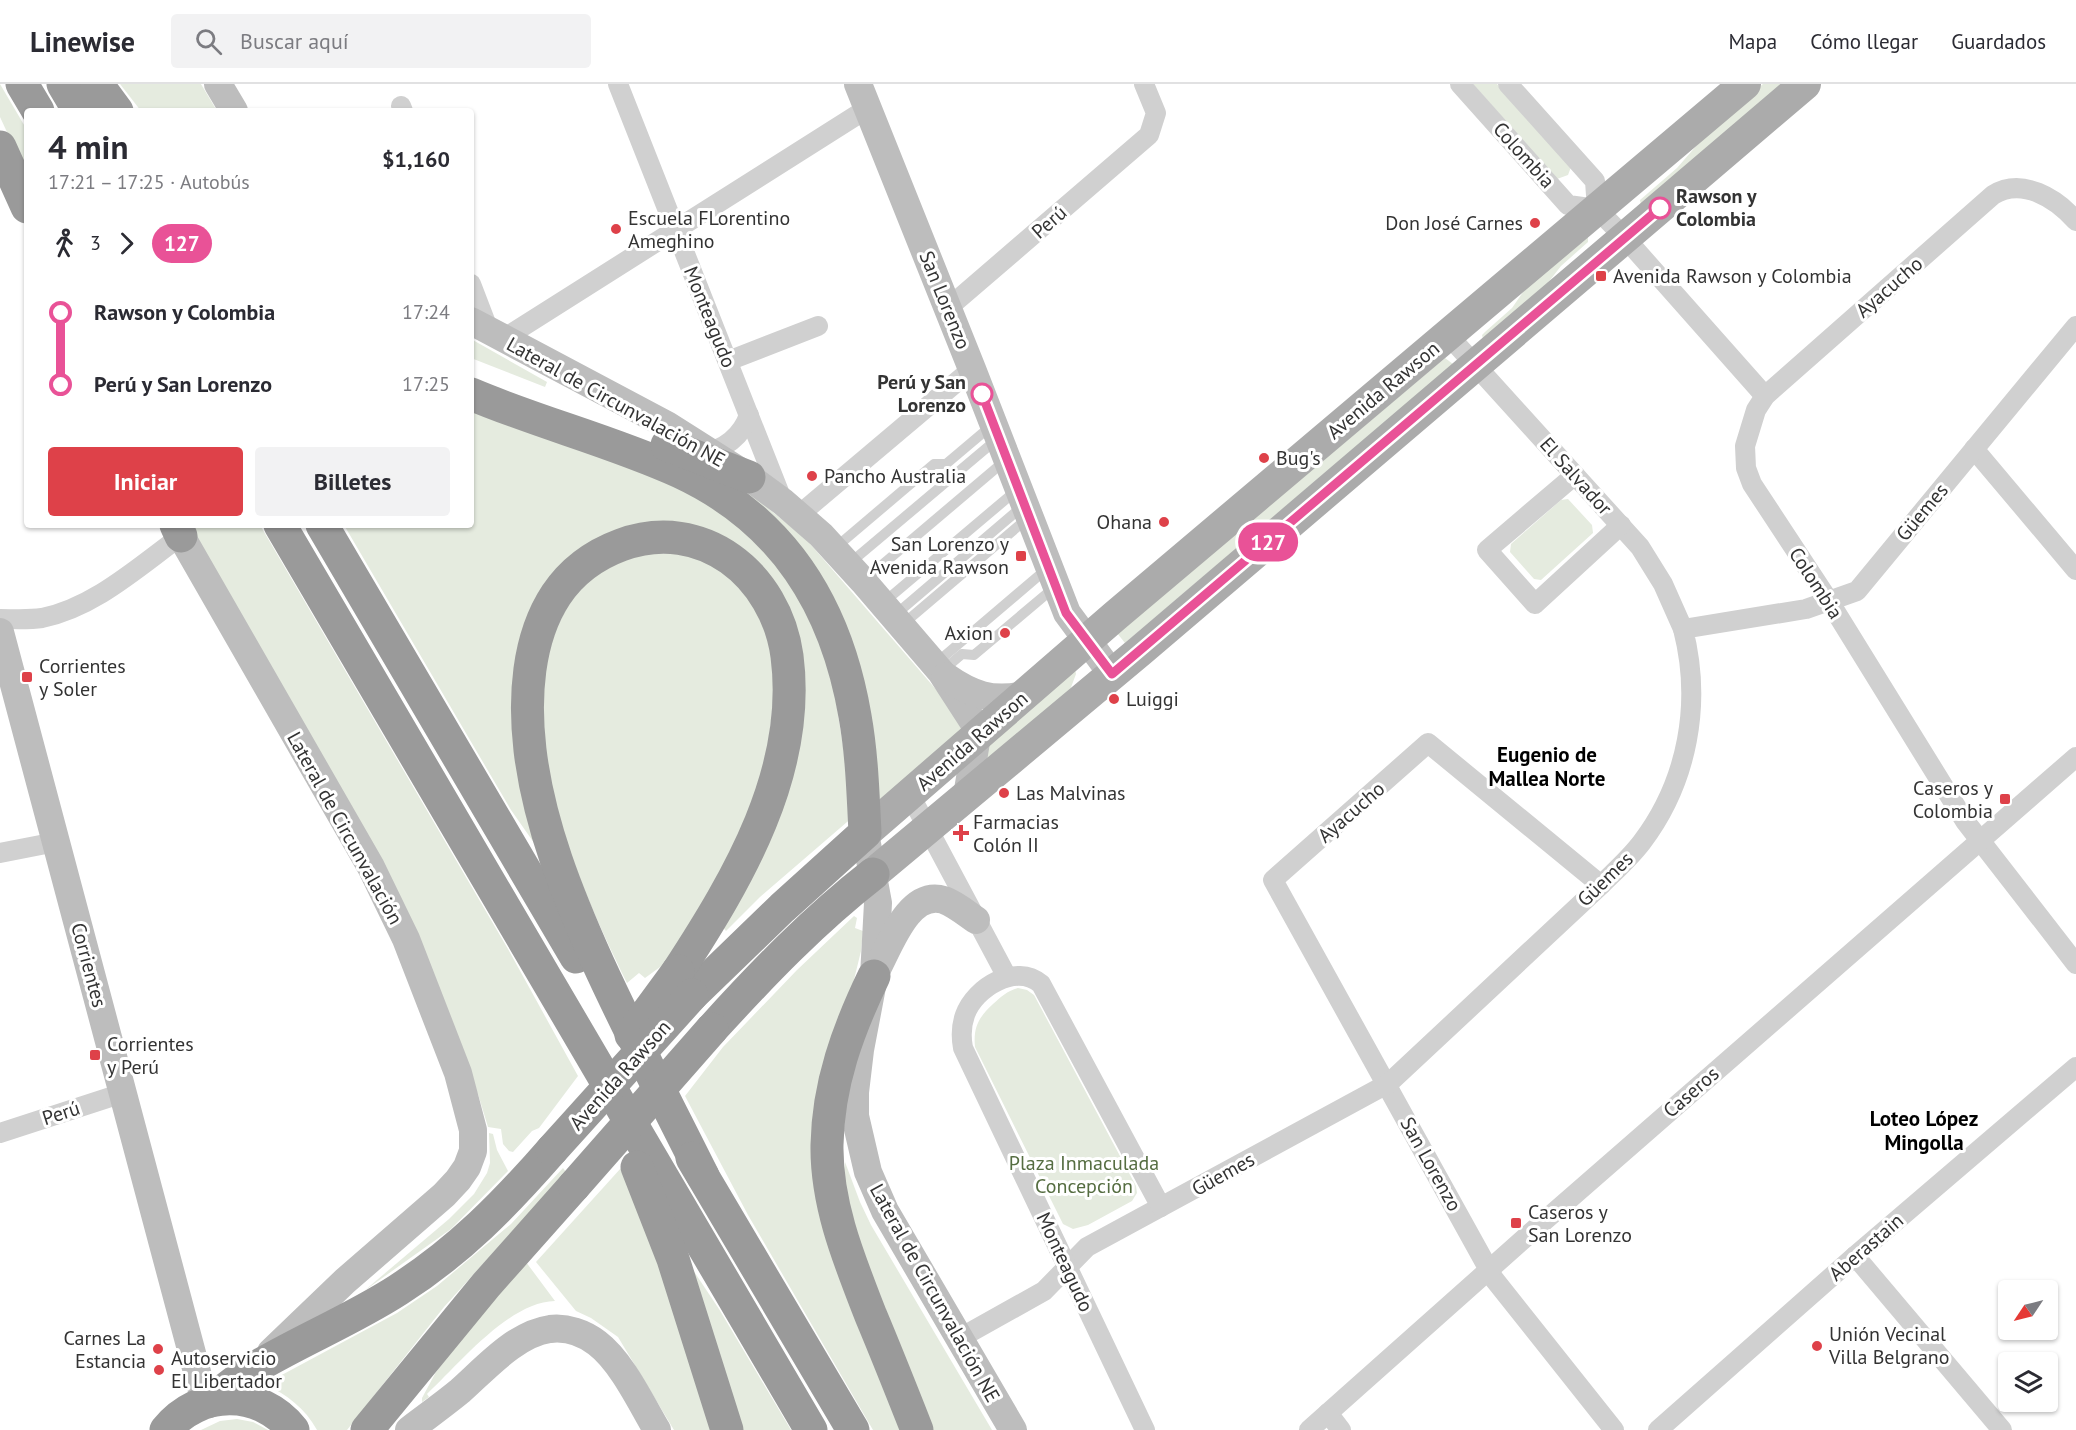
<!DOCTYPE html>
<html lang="es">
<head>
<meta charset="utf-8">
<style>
	:root { --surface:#fff; --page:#f2f2f3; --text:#2b2b33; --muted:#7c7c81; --line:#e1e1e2; --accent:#de4149 }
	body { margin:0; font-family:"PT Sans",sans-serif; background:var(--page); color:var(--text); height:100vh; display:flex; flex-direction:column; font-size:22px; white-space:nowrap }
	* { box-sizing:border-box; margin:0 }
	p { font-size:20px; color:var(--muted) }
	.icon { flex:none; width:33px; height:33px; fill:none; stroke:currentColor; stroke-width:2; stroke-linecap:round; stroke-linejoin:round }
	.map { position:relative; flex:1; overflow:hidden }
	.sheet { position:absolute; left:24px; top:24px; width:450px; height:420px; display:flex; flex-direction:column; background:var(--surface); border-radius:6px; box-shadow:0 2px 4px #0004 }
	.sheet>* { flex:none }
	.badge { padding:0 12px; border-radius:20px; font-size:21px; line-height:39px }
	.needle { width:39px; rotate:235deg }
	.buttons { position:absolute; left:1998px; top:1196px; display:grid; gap:12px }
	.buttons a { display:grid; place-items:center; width:60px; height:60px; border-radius:6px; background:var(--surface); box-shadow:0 2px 4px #0004; font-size:30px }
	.map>.badge { position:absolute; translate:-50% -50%; box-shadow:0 0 0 3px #fff }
	.legs { display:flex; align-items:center; gap:9px; height:66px; padding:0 24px; font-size:20px }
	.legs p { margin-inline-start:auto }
	.head { display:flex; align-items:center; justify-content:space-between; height:102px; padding:0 24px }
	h1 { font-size:33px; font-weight:800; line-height:45px }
	.primary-button { display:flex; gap:12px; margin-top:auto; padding:12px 24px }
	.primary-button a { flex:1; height:69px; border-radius:6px; background:var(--accent); color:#fff; font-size:24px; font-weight:800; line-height:69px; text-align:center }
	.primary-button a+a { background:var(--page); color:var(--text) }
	ul { padding:0 24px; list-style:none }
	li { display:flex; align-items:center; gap:21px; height:72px; font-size:22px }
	li i { display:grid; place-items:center; width:9px; height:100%; margin:0 8px; background:currentColor }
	li i::after { content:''; width:15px; height:15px; margin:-8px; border:4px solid; border-radius:50%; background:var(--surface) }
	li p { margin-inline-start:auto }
	li:first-child i { background:linear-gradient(#0000 50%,currentColor 0) }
	li:last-child i { background:linear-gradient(currentColor 50%,#0000 0) }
	header { display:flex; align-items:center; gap:36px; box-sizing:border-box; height:84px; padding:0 30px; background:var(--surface); border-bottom:2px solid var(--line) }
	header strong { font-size:28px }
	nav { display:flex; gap:33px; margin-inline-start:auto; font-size:21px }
	.search { width:420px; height:54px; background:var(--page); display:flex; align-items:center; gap:15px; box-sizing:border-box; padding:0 21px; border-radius:6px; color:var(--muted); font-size:22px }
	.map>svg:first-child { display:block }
	.green { fill:#e5ebdf }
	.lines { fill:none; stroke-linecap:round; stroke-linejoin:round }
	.lane { stroke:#d0d0d0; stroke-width:10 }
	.street { stroke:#d0d0d0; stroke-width:20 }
	.secondary { stroke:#bdbdbd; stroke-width:28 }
	.primary { stroke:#ababab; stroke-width:32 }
	.highway { stroke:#9a9a9a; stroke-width:33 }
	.highway-bridge { stroke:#9a9a9a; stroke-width:33 }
	.line-1-casing { stroke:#fff; stroke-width:14 }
	.line-1 { stroke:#e95297; stroke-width:9 }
	.stop-1-dot { fill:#fff; stroke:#e95297; stroke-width:3 }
	.poi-dot { fill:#de4149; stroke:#fff; stroke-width:2 }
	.labels { text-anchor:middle; stroke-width:6; stroke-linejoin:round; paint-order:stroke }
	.street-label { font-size:20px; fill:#333; stroke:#fff }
	.stop-label { font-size:20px; font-weight:bold; fill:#333; stroke:#fff; text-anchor:start }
	.poi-label { font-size:20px; fill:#333; stroke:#fff; text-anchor:start }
	.park-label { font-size:20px; fill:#556d41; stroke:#fff }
	.neighbourhood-label { font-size:21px; font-weight:bold; fill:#000; stroke:#fff }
</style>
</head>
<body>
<header>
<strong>Linewise</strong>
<div class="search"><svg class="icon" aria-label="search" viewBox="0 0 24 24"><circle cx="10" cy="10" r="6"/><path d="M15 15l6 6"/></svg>Buscar aquí</div>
<nav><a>Mapa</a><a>Cómo llegar</a><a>Guardados</a></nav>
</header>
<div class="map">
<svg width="2076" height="1346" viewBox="0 0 2076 1346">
	<rect width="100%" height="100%" fill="#fff"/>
	<!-- green -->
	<g class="green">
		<polygon points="0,0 27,46 27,91 0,33"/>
		<polygon points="120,0 201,0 217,27 141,27"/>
		<polygon points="1473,0 1497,0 1571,83 1568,91 1557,95"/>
		<polygon points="1763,0 1788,0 1641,122 1640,116 1677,84 1711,45"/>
		<polygon points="1588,151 1588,158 1561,182 1540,209 1483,255 1482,251 1485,248 1512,224 1530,198"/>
		<polygon points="471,255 547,298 545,303 471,274"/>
		<polygon points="1445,274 1453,280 1125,559 1117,549"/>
		<polygon points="471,320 655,388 756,448 826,554 854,732 760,813 726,847 719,839 753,778 791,541 672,443 537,529 546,776 511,726 344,441 471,441"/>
		<polygon points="706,384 758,416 806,455 965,639 966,641 881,719 798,467"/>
		<polygon points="1568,415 1592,441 1593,449 1541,496 1534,495 1510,468 1511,460 1561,416"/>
		<polygon points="189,441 260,441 508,865 578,992 539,1044 532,1047 513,1068 509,1067 503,1060 501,1045 488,1043 478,1010"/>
		<path d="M633 469 689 470 724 485 762 530 776 592 766 680 732 769 671 875 645 894 639 889 627 899C576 795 500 630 570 519 574 513 578 506 582 500 591 490 620 477 633 469Z"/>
		<polygon points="1075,585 1076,590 1070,606 985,683 986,661"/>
		<polygon points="854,832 857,834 855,844 863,847 861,867 820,1035 909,1346 873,1346 748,1131 685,1012 723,963 797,886"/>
		<path d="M1018 904 1027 906 1034 911 1136 1102 1137 1109 1132 1117 1088 1141 1073 1145 1063 1140 975 963C973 943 979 933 993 920 1002 912 1007 907 1018 904Z"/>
		<polygon points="489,1049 493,1050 497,1066 508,1087 451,1145 364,1207 449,1135 474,1110 487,1089 490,1079"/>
		<polygon points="845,1078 860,1118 871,1141 992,1346 932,1346 860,1167 842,1102"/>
		<path d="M563 1084 566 1088 444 1223 347 1346H317C305 1324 287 1311 265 1300L397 1229 437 1202 511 1140Z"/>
		<polygon points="621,1084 641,1126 715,1346 674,1346 618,1253 591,1234 576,1227 536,1178"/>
		<polygon points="685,1174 719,1225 791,1346 736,1346"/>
		<path d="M526 1178 555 1217C509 1218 460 1279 427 1310L429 1313 422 1318V1314L436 1288 458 1259Z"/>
		<polygon points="237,1335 253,1338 268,1346 201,1346 220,1337"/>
	</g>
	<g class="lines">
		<!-- lane -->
		<g class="lane">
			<polyline points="835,464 934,380 946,380 991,342"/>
			<polyline points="850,479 996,356"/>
			<polyline points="863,497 1007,375"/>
			<polyline points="883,519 1018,405"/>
			<polyline points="895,531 1024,421"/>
			<polyline points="902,541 1029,433"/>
			<polyline points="935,580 1049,483"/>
			<polyline points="941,588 962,570 974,571 1056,502"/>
		</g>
		<!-- street -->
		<g class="street">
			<polyline points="618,0 783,418"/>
			<polyline points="1460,0 1568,121 1597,125 1625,154 1765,312"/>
			<polyline points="1508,0 1595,97 1597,125"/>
			<polyline points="401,22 403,27"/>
			<path d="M2076 137C2056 114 2022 93 1993 111L1765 312 1756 326 1745 362 1746 384 1752 400 1829 517 1965 737 2076 880"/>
			<polyline points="471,200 489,247"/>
			<polyline points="948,224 1149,51 1156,29 1144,0"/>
			<polyline points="1448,251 1640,463 1663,500 1683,545"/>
			<polyline points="503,255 868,24"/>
			<polyline points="728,277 818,242"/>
			<polyline points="1974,365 2076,486"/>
			<path d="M703 369C724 366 742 352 749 331"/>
			<polyline points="1575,391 1487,466 1535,520 1621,441"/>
			<polyline points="799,431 972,285"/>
			<path d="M0 535C14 535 29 536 42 534 95 523 138 483 181 452"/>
			<polyline points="910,711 1007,893"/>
			<polyline points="0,769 56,758"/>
			<polyline points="1601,801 1428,659 1273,796 1494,1195 1614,1346"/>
			<polyline points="0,1049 123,1009"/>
			<polyline points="1855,1172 2002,1346"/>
			<path d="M960 1254 1044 1207 1087 1163 1389 999 1601 801C1615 787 1630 774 1642 758 1688 697 1702 619 1683 545L1806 525 1857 507 2076 242"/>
			<polyline points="1328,1329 1341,1346"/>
			<path d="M1145 1346 963 964C961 953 961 942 965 931 975 903 1016 879 1041 900L1161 1123"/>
			<polyline points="1309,1346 1527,1152 2076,673"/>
			<polyline points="1658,1346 1855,1172 2076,983"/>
		</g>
		<!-- secondary -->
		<g class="secondary">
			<polyline points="218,0 234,27"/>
			<polyline points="858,0 972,285 1067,529 1112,590"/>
			<polyline points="471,237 667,341 749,393 783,418 821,451 863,497 941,588 974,639 977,652 967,712"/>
			<polyline points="181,452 371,783 406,855 458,989 473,1046 473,1067 467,1083 458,1096 444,1111 345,1197 271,1268"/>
			<polyline points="0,548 205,1318"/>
			<path d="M945 592C972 611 992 618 1024 611"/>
			<polyline points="865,749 878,819 874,892 860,966 855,1008 855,1032 868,1088 885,1127 1013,1346"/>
			<path d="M877 885C890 861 909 805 944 816 955 820 966 829 976 836"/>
			<path d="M409 1346C426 1333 443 1321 460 1307 485 1285 515 1250 550 1245 567 1243 584 1249 597 1259 622 1278 641 1319 657 1346"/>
		</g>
		<!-- primary -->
		<g class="primary">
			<polyline points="865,749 1115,532 1745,0"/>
			<polyline points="873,790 1140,567 1805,0"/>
		</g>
		<!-- highway -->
		<g class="highway">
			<polyline points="22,0 38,27"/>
			<polyline points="63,0 79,27"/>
			<polyline points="97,0 117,27"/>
			<polyline points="0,63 27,123"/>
			<path d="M471 310C539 339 612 357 680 388 783 436 836 521 855 632 862 671 863 710 865 749L782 824 692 911"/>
			<polyline points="667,361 749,393"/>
			<polyline points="176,441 181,452"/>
			<polyline points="280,441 811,1346"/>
			<polyline points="322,441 576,873"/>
			<path d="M678 887C738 795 802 687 787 572 776 491 702 431 621 461 594 471 572 487 556 511 527 555 524 615 530 666 539 741 568 812 598 879 631 951 668 1022 703 1092"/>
			<path d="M874 892C848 946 828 1000 827 1061 826 1121 850 1178 871 1232 887 1270 902 1308 917 1346"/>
			<path d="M712 945C763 889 814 836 873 790"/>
			<polyline points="692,1074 853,1346"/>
			<polyline points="637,1083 673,1175 727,1346"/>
			<path d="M210 1317C226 1305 241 1292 258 1282 304 1255 353 1235 398 1206 459 1167 505 1120 552 1066"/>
			<path d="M166 1346C199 1305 260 1304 293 1346"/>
			<polyline points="367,1346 486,1201 574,1102"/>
		</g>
		<!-- highway-bridge -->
		<g class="highway-bridge">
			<polyline points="631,951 678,887"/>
			<polyline points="552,1066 692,911"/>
			<polyline points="574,1102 712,945"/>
		</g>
	</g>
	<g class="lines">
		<!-- line-1 casing -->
		<g class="line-1-casing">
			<polyline id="line-1" points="982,310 1066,529 1112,590 1660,124"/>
		</g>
		<!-- line-1 -->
		<use href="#line-1" class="line-1"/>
	</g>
	<!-- markers -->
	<g class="stop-1-dot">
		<circle cx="1660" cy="124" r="10"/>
		<circle cx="982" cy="310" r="10"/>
	</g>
	<g class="poi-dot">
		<circle cx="1535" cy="139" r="6"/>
		<circle cx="616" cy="145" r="6"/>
		<rect x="1595" y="186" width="12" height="12" rx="3"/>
		<circle cx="1264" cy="374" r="6"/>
		<circle cx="812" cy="392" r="6"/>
		<circle cx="1164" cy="438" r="6"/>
		<rect x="1015" y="466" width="12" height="12" rx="3"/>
		<circle cx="1005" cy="549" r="6"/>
		<rect x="21" y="587" width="12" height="12" rx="3"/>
		<circle cx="1114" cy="615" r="6"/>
		<circle cx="1004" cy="709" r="6"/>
		<rect x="1999" y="709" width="12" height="12" rx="3"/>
		<path d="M958 740h6v6h6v6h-6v6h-6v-6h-6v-6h6z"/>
		<rect x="89" y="965" width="12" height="12" rx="3"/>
		<rect x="1510" y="1133" width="12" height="12" rx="3"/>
		<circle cx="1817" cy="1262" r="6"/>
		<circle cx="158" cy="1265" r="6"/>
		<circle cx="159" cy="1286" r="6"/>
	</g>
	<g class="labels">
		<!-- street labels -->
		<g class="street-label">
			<text transform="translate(1524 71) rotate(48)" y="7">Colombia</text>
			<text transform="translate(1049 138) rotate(-41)" y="7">Perú</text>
			<text transform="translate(1889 203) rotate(-41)" y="7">Ayacucho</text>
			<text transform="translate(945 216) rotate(68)" y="7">San Lorenzo</text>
			<text transform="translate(710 233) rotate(68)" y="7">Monteagudo</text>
			<text transform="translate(1383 306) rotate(-40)" y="7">Avenida Rawson</text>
			<text transform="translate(616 318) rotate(29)" y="7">Lateral de Circunvalación NE</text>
			<text transform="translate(1576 392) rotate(48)" y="7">El Salvador</text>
			<text transform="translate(1922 428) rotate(-50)" y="7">Güemes</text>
			<text transform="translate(1816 499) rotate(57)" y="7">Colombia</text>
			<text transform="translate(972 657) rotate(-41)" y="7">Avenida Rawson</text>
			<text transform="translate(1351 728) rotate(-41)" y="7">Ayacucho</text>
			<text transform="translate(345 744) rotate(61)" y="7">Lateral de Circunvalación</text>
			<text transform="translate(1605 795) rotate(-44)" y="7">Güemes</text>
			<text transform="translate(89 881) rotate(75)" y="7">Corrientes</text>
			<text transform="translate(620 991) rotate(-48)" y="7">Avenida Rawson</text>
			<text transform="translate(1691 1008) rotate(-41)" y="7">Caseros</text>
			<text transform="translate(61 1029) rotate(-18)" y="7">Perú</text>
			<text transform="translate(1431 1080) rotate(61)" y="7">San Lorenzo</text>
			<text transform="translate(1223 1090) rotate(-29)" y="7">Güemes</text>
			<text transform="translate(1866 1163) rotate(-41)" y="7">Aberastain</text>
			<text transform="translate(1065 1178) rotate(65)" y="7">Monteagudo</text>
			<text transform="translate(935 1209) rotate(61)" y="7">Lateral de Circunvalación NE</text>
		</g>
		<!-- stop labels -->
		<g class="stop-label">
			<text x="1676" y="119">Rawson y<tspan x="1676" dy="23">Colombia</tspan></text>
			<text x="966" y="305" text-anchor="end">Perú y San<tspan x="966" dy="23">Lorenzo</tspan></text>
		</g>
		<!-- poi labels -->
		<g class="poi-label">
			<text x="628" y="141">Escuela FLorentino<tspan x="628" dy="23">Ameghino</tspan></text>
			<text x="1523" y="146" text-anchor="end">Don José Carnes</text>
			<text x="1613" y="199">Avenida Rawson y Colombia</text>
			<text x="1276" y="381">Bug's</text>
			<text x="824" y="399">Pancho Australia</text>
			<text x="1152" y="445" text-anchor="end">Ohana</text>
			<text x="1009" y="467" text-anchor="end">San Lorenzo y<tspan x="1009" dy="23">Avenida Rawson</tspan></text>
			<text x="993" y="556" text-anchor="end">Axion</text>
			<text x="39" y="589">Corrientes<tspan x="39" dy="23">y Soler</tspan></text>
			<text x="1126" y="622">Luiggi</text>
			<text x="1993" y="711" text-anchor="end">Caseros y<tspan x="1993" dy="23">Colombia</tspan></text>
			<text x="1016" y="716">Las Malvinas</text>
			<text x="973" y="745">Farmacias<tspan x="973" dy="23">Colón II</tspan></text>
			<text x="107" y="967">Corrientes<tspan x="107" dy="23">y Perú</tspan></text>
			<text x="1528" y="1135">Caseros y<tspan x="1528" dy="23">San Lorenzo</tspan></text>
			<text x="1829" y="1257">Unión Vecinal<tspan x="1829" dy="23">Villa Belgrano</tspan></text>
			<text x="146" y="1261" text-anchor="end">Carnes La<tspan x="146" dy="23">Estancia</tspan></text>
			<text x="171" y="1281">Autoservicio<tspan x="171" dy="23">El Libertador</tspan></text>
		</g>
		<!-- park labels -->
		<g class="park-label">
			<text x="1084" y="1086">Plaza Inmaculada<tspan x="1084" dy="23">Concepción</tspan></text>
		</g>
		<!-- neighbourhood labels -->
		<g class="neighbourhood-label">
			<text x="1547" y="678">Eugenio de<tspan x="1547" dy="24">Mallea Norte</tspan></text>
			<text x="1924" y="1042">Loteo López<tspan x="1924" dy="24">Mingolla</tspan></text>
		</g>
	</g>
</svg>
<div class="buttons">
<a><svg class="needle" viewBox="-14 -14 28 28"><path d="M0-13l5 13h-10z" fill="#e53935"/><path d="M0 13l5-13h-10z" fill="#7c7c81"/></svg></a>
<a><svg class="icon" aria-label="layers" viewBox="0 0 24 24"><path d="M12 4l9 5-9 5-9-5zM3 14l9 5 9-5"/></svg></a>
</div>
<b class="badge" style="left:1268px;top:458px;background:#e95297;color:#fff">127</b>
<section class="sheet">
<div class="head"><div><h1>4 min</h1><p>17:21 – 17:25 · Autobús</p></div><b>$1,160</b></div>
<div class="legs"><svg class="icon" aria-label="walk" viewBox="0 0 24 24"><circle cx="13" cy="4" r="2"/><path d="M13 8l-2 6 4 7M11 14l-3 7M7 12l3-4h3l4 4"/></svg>3<svg class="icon" aria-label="forward" viewBox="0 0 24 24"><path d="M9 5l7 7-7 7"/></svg><b class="badge" style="background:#e95297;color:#fff">127</b></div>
<ul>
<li><i style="color:#e95297"></i><b>Rawson y Colombia</b><p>17:24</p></li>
<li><i style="color:#e95297"></i><b>Perú y San Lorenzo</b><p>17:25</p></li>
</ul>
<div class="primary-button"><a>Iniciar</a><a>Billetes</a></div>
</section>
</div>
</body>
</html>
